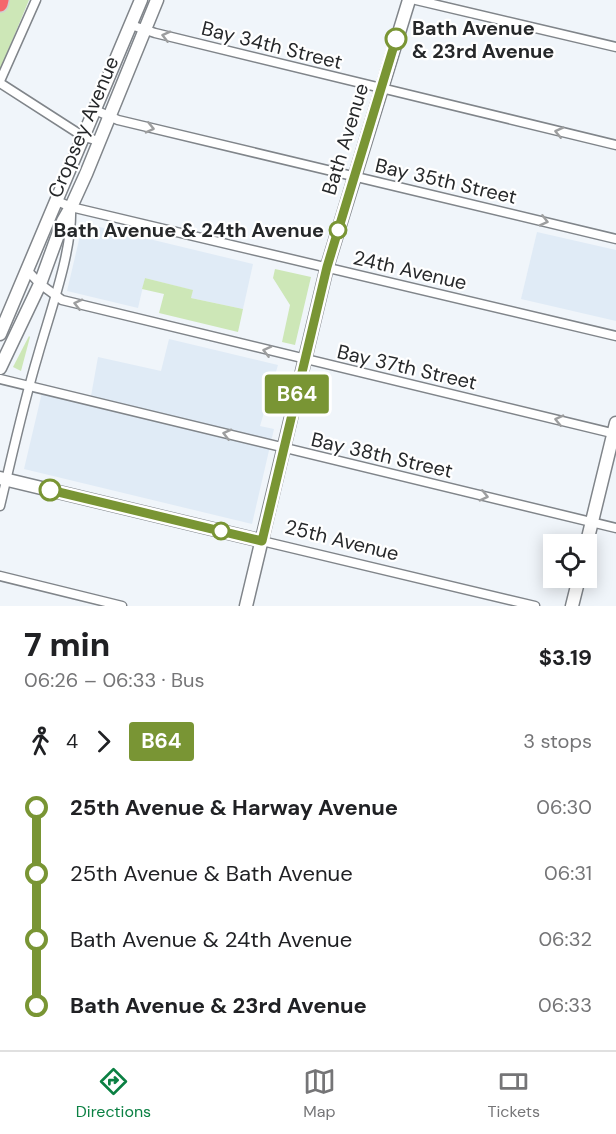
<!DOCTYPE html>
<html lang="en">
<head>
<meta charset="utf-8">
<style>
	:root { --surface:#fff; --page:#f6f6f6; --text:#202124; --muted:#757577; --line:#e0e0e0; --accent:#0b8043 }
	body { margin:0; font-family:"DM Sans",sans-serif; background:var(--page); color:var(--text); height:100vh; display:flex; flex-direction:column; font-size:22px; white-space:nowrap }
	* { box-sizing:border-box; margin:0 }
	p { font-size:20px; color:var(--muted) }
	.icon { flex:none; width:33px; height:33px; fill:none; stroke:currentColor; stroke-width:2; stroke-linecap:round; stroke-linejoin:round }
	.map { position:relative; height:606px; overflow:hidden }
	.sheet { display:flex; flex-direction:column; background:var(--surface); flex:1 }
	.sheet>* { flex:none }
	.badge { padding:0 12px; border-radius:4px; font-size:21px; line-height:39px }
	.tools { position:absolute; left:543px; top:534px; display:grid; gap:12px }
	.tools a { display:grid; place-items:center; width:54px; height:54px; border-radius:0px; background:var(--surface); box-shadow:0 3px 15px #0003; font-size:30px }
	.map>.badge { position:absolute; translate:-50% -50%; box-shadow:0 0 0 3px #fff }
	.legs { display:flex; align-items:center; gap:9px; height:66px; padding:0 24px; font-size:20px }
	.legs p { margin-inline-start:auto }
	.head { display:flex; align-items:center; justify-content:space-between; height:102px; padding:0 24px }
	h1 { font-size:33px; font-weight:800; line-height:45px }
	ul { padding:0 24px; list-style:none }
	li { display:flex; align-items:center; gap:21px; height:66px; font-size:22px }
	li i { display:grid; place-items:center; width:9px; height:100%; margin:0 8px; background:currentColor }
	li i::after { content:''; width:15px; height:15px; margin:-8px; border:4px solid; border-radius:50%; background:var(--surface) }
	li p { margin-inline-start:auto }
	li:first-child i { background:linear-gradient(#0000 50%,currentColor 0) }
	li:last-child i { background:linear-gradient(currentColor 50%,#0000 0) }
	.tabs { display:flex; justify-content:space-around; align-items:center; height:84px; border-top:2px solid var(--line); background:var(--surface); font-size:16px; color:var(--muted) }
	.tabs a { display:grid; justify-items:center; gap:3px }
	.tabs .current { color:var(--accent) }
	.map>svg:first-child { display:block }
	.built { fill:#e0ebf6 }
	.green { fill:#cde7b7 }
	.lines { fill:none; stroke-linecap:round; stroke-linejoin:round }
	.street-casing { stroke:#80858a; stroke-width:11 }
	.secondary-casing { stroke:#80858a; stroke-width:15 }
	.highway-casing { stroke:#cfd0d0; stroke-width:18 }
	.street { stroke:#fff; stroke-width:8 }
	.secondary { stroke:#fff; stroke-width:12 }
	.highway { stroke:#f5666d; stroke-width:15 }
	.oneway { stroke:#9d9e9f }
	.line-1-casing { stroke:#fff; stroke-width:14 }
	.line-1 { stroke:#799534; stroke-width:9 }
	.stop-1-dot { fill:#fff; stroke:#799534; stroke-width:3 }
	.labels { text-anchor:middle; stroke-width:4.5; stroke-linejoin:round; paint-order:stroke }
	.stop-label { font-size:20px; font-weight:bold; fill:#26282a; stroke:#fff; text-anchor:start }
	.street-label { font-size:20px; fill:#26282a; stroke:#fff }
</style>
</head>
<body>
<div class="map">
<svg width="616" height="606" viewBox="0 0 616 606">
	<rect width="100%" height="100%" fill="#f0f5fa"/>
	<!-- built -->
	<g class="built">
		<polygon points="83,223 253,264 243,309 191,298 192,290 145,278 138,308 67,291"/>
		<polygon points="537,232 616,250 616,321 521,299"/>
		<polygon points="169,339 278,365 260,426 274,429 252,524 24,469 44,384 91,396 98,357 161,371"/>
	</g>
	<!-- green -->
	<g class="green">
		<polygon points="0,0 29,0 0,70"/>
		<polygon points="275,269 311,277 295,345 282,342 290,305 273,278"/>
		<polygon points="145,278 193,290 191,298 243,309 238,332 159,313 164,294 142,289"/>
		<polygon points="29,336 30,337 21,371 13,367"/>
	</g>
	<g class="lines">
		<!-- street casing -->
		<g class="street-casing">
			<g id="street">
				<polyline points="416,0 616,47"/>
				<polyline points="131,25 155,33 616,145"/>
				<polyline points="0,81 36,0"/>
				<polyline points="0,83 84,137 99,141"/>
				<polyline points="95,110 118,120 616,239"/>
				<polyline points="57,201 71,207 616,336"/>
				<polyline points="26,269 40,284 62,300 616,434"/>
				<polyline points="0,379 616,528"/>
				<path d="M0 506C12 456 23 405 38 355 50 312 73 250 71 207"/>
				<polyline points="262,541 535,606"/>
				<polyline points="0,576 122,606"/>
			</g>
		</g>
		<!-- secondary casing -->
		<g class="secondary-casing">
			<g id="secondary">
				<polyline points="0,334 141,0"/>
				<polyline points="0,368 40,284 63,221 71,207 86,174 157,0"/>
				<polyline points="0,478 262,541"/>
				<polyline points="586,546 616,423"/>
				<polyline points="246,606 327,267 409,0"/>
				<polyline points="572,606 579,578"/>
			</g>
		</g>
		<!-- highway casing -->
		<g class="highway-casing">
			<polyline id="highway" points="0,4 1,0"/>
		</g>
		<!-- street -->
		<use href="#street" class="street"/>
		<!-- secondary -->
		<use href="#secondary" class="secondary"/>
		<!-- highway -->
		<use href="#highway" class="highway"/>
	</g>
	<!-- one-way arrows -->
	<defs><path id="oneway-chevron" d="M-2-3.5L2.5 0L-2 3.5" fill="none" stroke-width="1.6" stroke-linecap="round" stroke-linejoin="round" transform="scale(1.5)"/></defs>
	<g class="oneway">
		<use href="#oneway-chevron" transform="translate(166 36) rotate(-166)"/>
		<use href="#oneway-chevron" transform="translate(150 128) rotate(13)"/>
		<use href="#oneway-chevron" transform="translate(559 132) rotate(-167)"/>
		<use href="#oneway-chevron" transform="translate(544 221) rotate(14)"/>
		<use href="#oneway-chevron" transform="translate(78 304) rotate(-166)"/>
		<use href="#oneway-chevron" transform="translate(267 351) rotate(-166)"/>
		<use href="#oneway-chevron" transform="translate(559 420) rotate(-167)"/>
		<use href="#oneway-chevron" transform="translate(227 434) rotate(-166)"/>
		<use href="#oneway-chevron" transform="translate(484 496) rotate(13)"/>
	</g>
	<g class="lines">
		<!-- line-1 casing -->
		<g class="line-1-casing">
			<polyline id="line-1" points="50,490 262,541 327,267 396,39"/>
		</g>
		<!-- line-1 -->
		<use href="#line-1" class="line-1"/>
	</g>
	<!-- markers -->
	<g class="stop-1-dot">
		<circle cx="396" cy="39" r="10"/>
		<circle cx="338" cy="230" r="8"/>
		<circle cx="50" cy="490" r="10"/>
		<circle cx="221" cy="531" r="8"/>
	</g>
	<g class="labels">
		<!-- stop labels -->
		<g class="stop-label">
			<text x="412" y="35">Bath Avenue<tspan x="412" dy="23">&amp; 23rd Avenue</tspan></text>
			<text x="324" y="237" text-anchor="end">Bath Avenue &amp; 24th Avenue</text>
		</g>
		<!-- street labels -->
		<g class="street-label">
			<text transform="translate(272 45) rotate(14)" y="7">Bay 34th Street</text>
			<text transform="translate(83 127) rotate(-67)" y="7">Cropsey Avenue</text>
			<text transform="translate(345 139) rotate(-73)" y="7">Bath Avenue</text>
			<text transform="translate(446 181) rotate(13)" y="7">Bay 35th Street</text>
			<text transform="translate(410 270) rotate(13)" y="7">24th Avenue</text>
			<text transform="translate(407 367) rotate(13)" y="7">Bay 37th Street</text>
			<text transform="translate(382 455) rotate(13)" y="7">Bay 38th Street</text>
			<text transform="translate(342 540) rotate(14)" y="7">25th Avenue</text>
		</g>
	</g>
</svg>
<div class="tools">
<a><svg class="icon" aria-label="locate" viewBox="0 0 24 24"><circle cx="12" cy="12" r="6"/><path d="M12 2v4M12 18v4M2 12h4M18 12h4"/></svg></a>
</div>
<b class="badge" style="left:297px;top:394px;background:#799534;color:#fff">B64</b>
</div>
<section class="sheet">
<div class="head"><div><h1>7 min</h1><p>06:26 – 06:33 · Bus</p></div><b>$3.19</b></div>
<div class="legs"><svg class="icon" aria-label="walk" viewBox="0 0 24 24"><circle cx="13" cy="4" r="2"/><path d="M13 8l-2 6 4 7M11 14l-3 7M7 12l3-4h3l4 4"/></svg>4<svg class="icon" aria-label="forward" viewBox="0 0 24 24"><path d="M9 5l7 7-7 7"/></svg><b class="badge" style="background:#799534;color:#fff">B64</b><p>3 stops</p></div>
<ul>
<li><i style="color:#799534"></i><b>25th Avenue &amp; Harway Avenue</b><p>06:30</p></li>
<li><i style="color:#799534"></i><span>25th Avenue &amp; Bath Avenue</span><p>06:31</p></li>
<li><i style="color:#799534"></i><span>Bath Avenue &amp; 24th Avenue</span><p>06:32</p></li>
<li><i style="color:#799534"></i><b>Bath Avenue &amp; 23rd Avenue</b><p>06:33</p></li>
</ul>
</section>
<nav class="tabs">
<a class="current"><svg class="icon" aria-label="directions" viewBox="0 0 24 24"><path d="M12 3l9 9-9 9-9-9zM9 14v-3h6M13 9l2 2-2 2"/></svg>Directions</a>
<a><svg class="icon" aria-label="map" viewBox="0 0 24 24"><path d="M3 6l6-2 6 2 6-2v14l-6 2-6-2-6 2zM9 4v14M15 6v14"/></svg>Map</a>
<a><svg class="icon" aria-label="tickets" viewBox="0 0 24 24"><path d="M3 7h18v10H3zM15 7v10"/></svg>Tickets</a>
</nav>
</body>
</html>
